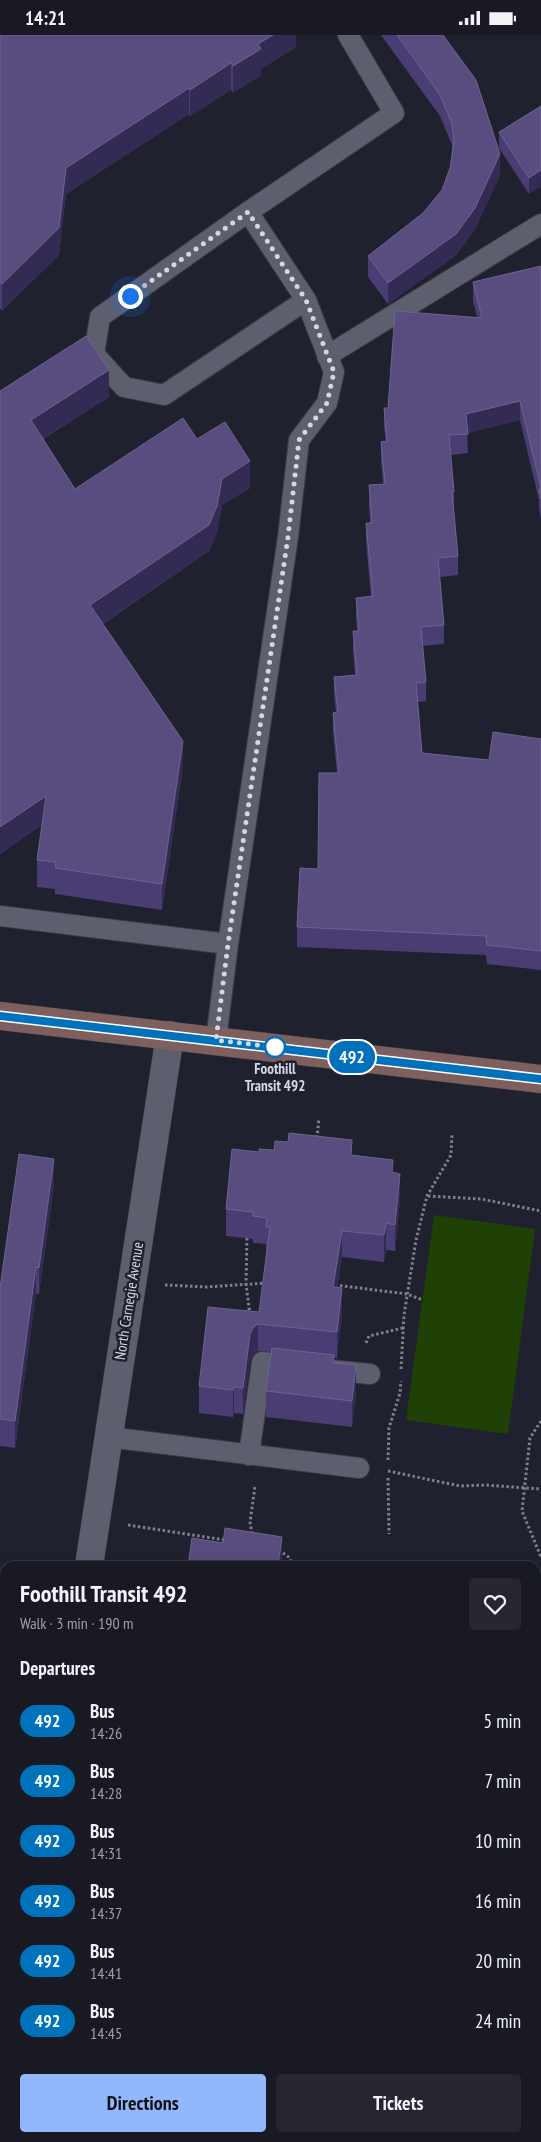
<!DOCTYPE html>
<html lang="en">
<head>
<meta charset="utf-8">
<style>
	:root { --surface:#181922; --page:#25262f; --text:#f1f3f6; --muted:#9fa0a5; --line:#363840; --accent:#93b7fd }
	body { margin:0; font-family:"PT Sans Narrow",sans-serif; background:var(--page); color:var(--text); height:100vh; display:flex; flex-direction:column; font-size:19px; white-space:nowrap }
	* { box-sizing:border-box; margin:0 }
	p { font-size:16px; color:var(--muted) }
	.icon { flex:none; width:28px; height:28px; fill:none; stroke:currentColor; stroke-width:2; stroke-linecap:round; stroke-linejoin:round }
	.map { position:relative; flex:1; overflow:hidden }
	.sheet { position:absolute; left:0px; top:1526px; width:541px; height:581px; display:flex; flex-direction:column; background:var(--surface); border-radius:15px 15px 0 0; box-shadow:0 5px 20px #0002,0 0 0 1px var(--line) }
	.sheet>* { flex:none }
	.badge { padding:0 10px; border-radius:16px; font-size:18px; line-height:32px }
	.you { position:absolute; width:25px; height:25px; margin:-12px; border:4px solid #fff; border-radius:50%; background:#1a73e8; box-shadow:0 0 0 8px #1a73e833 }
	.map>.badge { position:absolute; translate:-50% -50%; box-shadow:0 0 0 2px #fff }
	h2 { padding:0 20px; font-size:19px; line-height:45px }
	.round { display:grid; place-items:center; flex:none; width:52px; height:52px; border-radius:5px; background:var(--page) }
	.headline { display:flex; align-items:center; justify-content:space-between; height:85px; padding:0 20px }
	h1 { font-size:24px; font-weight:600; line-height:38px }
	.button { display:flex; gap:10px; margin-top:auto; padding:10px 20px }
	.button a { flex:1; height:58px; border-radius:5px; background:var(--accent); color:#111; font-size:20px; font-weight:600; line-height:58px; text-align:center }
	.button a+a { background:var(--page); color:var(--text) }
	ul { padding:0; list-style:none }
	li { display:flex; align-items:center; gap:15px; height:60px; padding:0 20px }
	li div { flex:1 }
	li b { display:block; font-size:19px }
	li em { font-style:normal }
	li .badge { min-width:55px; font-weight:700; text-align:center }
	.status { display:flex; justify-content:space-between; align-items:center; height:35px; padding:0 25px; background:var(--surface); direction:ltr }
	.status svg { height:14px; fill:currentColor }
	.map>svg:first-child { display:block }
	.green { fill:#1f4106 }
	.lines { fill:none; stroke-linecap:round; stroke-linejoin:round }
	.service-casing { stroke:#3b3c46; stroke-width:22 }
	.minor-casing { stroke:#3b3c46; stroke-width:29 }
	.secondary-casing { stroke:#3b3c46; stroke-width:29 }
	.path { stroke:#7f808a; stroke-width:3; stroke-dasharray:2.5 2.5; stroke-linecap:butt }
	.service { stroke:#5e5f6e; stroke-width:20 }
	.minor { stroke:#5e5f6e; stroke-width:28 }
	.secondary { stroke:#7e5f5d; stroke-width:28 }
	.wall { fill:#4a3d73 }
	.shaded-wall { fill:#332b53 }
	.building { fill:#594d7f; stroke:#6c638e }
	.line-casing { stroke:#fff; stroke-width:11 }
	.line { stroke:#0072bc; stroke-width:8 }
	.walk { stroke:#d6d7e0; stroke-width:5; stroke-dasharray:0 9 }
	.stop-dot { fill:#fff; stroke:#0072bc; stroke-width:2.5 }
	.labels { text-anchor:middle; stroke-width:5; stroke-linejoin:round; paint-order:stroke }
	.stop-label { font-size:15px; font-weight:bold; fill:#d6d7e0; stroke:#20212e }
	.street-label { font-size:15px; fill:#d6d7e0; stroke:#20212e }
</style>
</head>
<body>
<div class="status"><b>14:21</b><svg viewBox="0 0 49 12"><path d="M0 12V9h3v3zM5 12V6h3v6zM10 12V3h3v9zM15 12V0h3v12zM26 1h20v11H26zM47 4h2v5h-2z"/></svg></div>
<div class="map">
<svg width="541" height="2107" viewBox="0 0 541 2107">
	<rect width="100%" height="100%" fill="#20212e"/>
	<!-- green -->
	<polygon class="green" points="434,1180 535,1194 508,1399 406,1385"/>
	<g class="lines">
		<!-- service casing -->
		<g class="service-casing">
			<g id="service">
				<polyline points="306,265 164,360 124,352 94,319 100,282 248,177 394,78 348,0"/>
				<polyline points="327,321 541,189"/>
				<polyline points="0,881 228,909"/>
				<polyline points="216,1005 228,909 288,502 299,405 327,368 334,337 306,265 248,177"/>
				<polyline points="330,1335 370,1339"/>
				<polyline points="108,1402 359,1433"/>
				<polyline points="249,1420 262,1327 296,1331"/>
				<polyline points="232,2107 232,2102"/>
			</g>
		</g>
		<!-- minor casing -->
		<g class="minor-casing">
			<g id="minor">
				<polyline points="89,1531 170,1000"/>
				<polyline points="3,2107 5,2091"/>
			</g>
		</g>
		<!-- secondary casing -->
		<g class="secondary-casing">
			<polyline id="secondary" points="0,981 541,1044"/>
		</g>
		<!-- path -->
		<g class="path">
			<polyline points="317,1103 319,1083"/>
			<polyline points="428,1161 481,1164 541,1176"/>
			<polyline points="247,1203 246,1249 250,1280"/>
			<polyline points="165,1250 206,1252 267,1248"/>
			<polyline points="335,1250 407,1259 423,1265"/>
			<polyline points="366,1308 369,1301 403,1293"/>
			<polyline points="401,1334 404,1280 416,1205 427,1161 451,1120 452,1099"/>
			<polyline points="541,1386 530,1403 522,1476 541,1522"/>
			<polyline points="388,1425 389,1393 400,1358 401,1346"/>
			<polyline points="388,1436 460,1451 485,1450 541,1454"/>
			<polyline points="388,1443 389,1499"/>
			<polyline points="128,1490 225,1505"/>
			<polyline points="252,1499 250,1487 255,1451"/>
			<polyline points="279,1515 290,1523 292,1531"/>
			<polyline points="536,1677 541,1680"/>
			<polyline points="536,1717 541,1703"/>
			<polyline points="536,1718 541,1722"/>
			<polyline points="536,1881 541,1882"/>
			<polyline points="536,2081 541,2077"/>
			<polyline points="536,2101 541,2103"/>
			<polyline points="364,2102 365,2107"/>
			<polyline points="518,2107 520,2102"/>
		</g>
		<!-- service -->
		<use href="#service" class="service"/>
		<!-- minor -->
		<use href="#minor" class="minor"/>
		<!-- secondary -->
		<use href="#secondary" class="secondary"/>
	</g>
	<!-- wall -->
	<g class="wall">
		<polygon points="0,0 296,0 296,12 261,34 261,40 233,58 231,55 190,81 189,79 66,159 59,220 2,276 0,273"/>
		<polygon points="381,0 443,0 500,140 475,194 456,220 388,269 368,242 368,221 423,178 442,155 450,133 452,116 452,110 440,81"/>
		<polygon points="541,71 529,159 499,113 499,97"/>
		<polygon points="541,231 541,484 539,473 539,465 520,385 467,398 468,418 451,420 454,457 454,476 458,521 458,540 440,542 444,590 444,609 422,611 426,647 426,666 418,667 422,718 489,725 541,704 541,935 487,929 486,920 297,912 297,892 318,834 337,738 333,697 333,678 336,677 334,661 334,642 355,640 353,616 353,596 357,596 356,582 356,563 371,562 366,507 366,488 370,488 369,470 369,450 383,449 381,426 381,407 386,407 384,392 384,373 388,373 477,282 473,266 473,247"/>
		<polygon points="0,356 109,362 43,404 75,454 197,404 250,453 222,470 217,498 209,516 103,589 183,732 162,875 55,859 55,854 37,852 37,825 42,790 0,819"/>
		<polygon points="259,1117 352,1120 393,1138 400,1165 395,1216 386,1215 384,1227 342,1222 337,1253 342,1280 337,1323 334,1323 334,1328 356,1357 352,1392 266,1382 266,1356 272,1317 258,1316 253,1319 250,1325 243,1379 234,1378 233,1382 199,1378 199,1351 259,1277 266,1219 266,1209 253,1208 253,1204 226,1201 226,1174"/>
		<polygon points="54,1150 39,1259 36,1259 15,1413 0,1411 0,1253"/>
		<polygon points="536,1740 541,1741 541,1850 536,1849"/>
		<rect x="536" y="1885" width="5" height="131"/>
		<polygon points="244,2102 288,2102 287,2107 266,2107 244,2104"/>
	</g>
	<!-- shaded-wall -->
	<g class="shaded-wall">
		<polygon points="273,0 296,0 296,12 261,34 261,40 233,58 233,31 258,9"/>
		<polygon points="231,28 231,55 190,81 190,55"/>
		<polygon points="189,53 189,79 66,159 59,220 2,276 2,249 66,133"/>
		<polygon points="500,119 500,140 475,194 456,220 388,269 388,248"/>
		<polygon points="541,135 541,152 529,159 529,143"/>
		<polygon points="109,335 109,362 31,411 31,385"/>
		<polygon points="520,366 520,385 466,398 466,379"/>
		<polygon points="250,426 250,453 222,470 217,498 209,516 90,597 90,570 222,444"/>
		<polygon points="183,706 183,732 162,875 162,849"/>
		<polygon points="46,761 46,787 0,819 0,792"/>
		<polygon points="54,1124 54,1150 39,1259 39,1233"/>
		<polygon points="400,1139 400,1165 395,1216 395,1190"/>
		<polygon points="386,1188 386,1215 384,1227 384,1200"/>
		<polygon points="342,1196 342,1222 333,1279 333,1252"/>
		<polygon points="36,1232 36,1259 15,1413 15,1386"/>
		<polygon points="342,1253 342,1280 337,1323 337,1297"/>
		<polygon points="258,1289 258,1316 253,1319 250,1325 243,1379 243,1353 250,1299 253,1293"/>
		<polygon points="356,1330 356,1357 352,1392 352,1366"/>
		<polygon points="234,1352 234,1378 233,1382 233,1355"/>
		<polygon points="282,1502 282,1531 278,1531"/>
		<polygon points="207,2102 212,2102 211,2107 206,2107"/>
	</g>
	<!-- building -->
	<g class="building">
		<polygon points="0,0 273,0 258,9 261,14 233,31 231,28 190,55 189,53 66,133 59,193 2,249 0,247"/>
		<polygon points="397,0 443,0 476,45 500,119 475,173 456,199 388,248 368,221 423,178 442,155 450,133 454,107 452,89 440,60"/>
		<polygon points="541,71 541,135 529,143 499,97"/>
		<polygon points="541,231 541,464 539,454 541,453 520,366 466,379 468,399 449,400 454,457 452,457 458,521 438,523 444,590 421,592 426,647 416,648 422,718 489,725 493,697 541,704 541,916 487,910 486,901 297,892 300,833 318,834 319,738 339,738 333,678 338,677 334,642 357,640 353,596 359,596 356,563 373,561 366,488 372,488 369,450 385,449 381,407 387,406 384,373 388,373 395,276 482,283 473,247"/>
		<polygon points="86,301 109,335 31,385 75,454 183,383 197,404 225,387 250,426 222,444 217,471 209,490 90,570 183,706 162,849 55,833 56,827 37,825 46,761 0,792 0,356"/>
		<polygon points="289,1098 352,1105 351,1120 393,1125 392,1137 400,1139 395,1190 386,1188 384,1200 342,1196 333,1252 342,1253 337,1297 258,1289 253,1293 250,1299 243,1353 234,1352 233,1355 199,1351 208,1272 259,1277 270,1192 266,1192 267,1183 253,1181 253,1177 226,1174 232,1114 259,1117 259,1114 274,1115 275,1106 288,1107"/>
		<polygon points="19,1119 54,1124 39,1233 36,1232 15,1386 0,1384 0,1253"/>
		<polygon points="272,1313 334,1320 333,1328 356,1330 352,1366 266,1356"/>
		<polygon points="225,1493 282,1502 278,1531 188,1531 192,1503 223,1508"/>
		<polygon points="536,1740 541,1741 541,1823 536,1822"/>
		<polygon points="536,1885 541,1885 541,1990 536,1989"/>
		<polygon points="541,2091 541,2107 538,2107"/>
		<polygon points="84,2102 207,2102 206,2107 84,2107"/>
	</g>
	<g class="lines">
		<!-- line casing -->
		<g class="line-casing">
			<polyline id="line" points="0,981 541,1044"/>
		</g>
		<!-- line -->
		<use href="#line" class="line"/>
		<!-- walk -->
		<polyline class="walk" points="130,261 248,177 306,265 334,337 327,368 299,405 288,502 228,909 216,1005 275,1012"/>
	</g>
	<!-- markers -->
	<circle class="stop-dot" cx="275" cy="1012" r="10"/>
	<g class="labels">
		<!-- stop labels -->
		<g class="stop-label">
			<text x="275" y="1039">Foothill<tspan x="275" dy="17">Transit 492</tspan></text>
		</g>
		<!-- street labels -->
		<g class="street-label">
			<text transform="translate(129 1266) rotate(-81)" y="5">North Carnegie Avenue</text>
		</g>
	</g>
</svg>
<div class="you" style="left:130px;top:261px"></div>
<b class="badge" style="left:352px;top:1022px;background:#0072bc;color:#fff">492</b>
<section class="sheet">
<div class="headline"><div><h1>Foothill Transit 492</h1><p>Walk · 3 min · 190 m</p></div><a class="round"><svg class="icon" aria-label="heart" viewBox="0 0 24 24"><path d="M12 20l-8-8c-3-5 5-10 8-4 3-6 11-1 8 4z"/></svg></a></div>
<h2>Departures</h2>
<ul>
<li><span class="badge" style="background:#0072bc;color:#fff">492</span><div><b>Bus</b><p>14:26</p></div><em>5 min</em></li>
<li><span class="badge" style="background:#0072bc;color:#fff">492</span><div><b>Bus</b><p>14:28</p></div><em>7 min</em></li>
<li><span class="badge" style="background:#0072bc;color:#fff">492</span><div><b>Bus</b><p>14:31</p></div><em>10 min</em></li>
<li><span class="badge" style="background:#0072bc;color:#fff">492</span><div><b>Bus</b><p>14:37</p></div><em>16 min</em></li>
<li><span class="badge" style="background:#0072bc;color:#fff">492</span><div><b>Bus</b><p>14:41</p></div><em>20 min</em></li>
<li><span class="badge" style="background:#0072bc;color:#fff">492</span><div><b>Bus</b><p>14:45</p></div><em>24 min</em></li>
</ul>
<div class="button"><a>Directions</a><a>Tickets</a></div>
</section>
</div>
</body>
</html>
